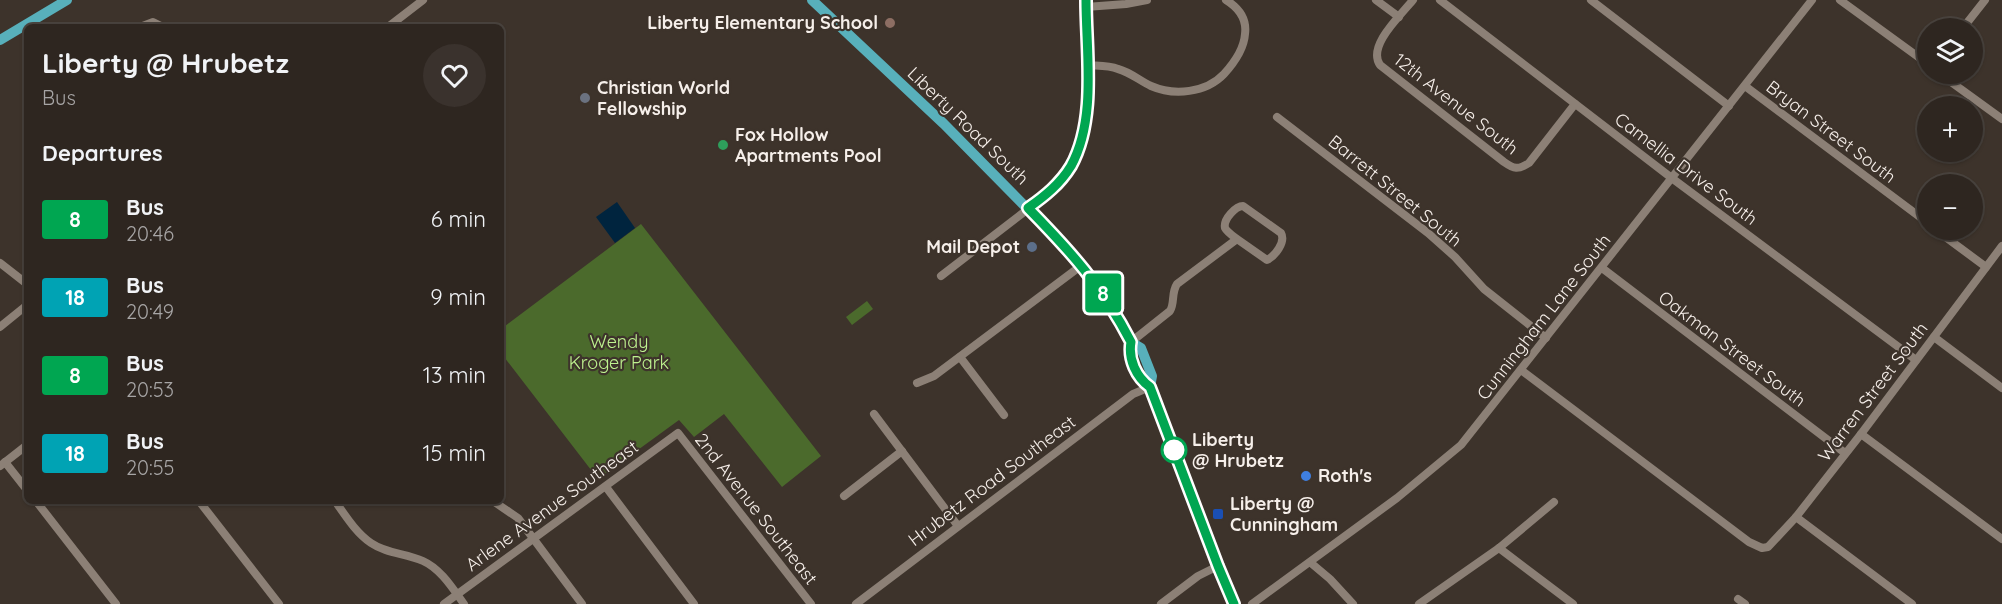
<!DOCTYPE html>
<html lang="en">
<head>
<meta charset="utf-8">
<style>
	:root { --surface:#2e2620; --page:#3a322d; --text:#f1f3f6; --muted:#a7a5a5; --line:#49433e }
	body { margin:0; font-family:Quicksand,sans-serif; background:var(--page); color:var(--text); height:100vh; display:flex; flex-direction:column; font-size:22px; white-space:nowrap }
	* { box-sizing:border-box; margin:0 }
	p { font-size:20px; color:var(--muted) }
	.icon { flex:none; width:33px; height:33px; fill:none; stroke:currentColor; stroke-width:2; stroke-linecap:round; stroke-linejoin:round }
	.map { position:relative; flex:1; overflow:hidden }
	.details { position:absolute; left:24px; top:24px; width:480px; height:480px; display:flex; flex-direction:column; background:var(--surface); border-radius:9px; box-shadow:0 2px 4px #0004,0 0 0 2px var(--line) }
	.details>* { flex:none }
	.badge { padding:0 12px; border-radius:4px; font-size:21px; line-height:39px }
	.tools { position:absolute; left:1917px; top:18px; display:grid; gap:12px }
	.tools a { display:grid; place-items:center; width:66px; height:66px; border-radius:50%; background:var(--surface); box-shadow:0 2px 4px #0004,0 0 0 2px var(--line); font-size:30px }
	.map>.badge { position:absolute; translate:-50% -50%; box-shadow:0 0 0 3px #fff }
	h2 { padding:0 18px; font-size:22px; line-height:54px }
	.round { display:grid; place-items:center; flex:none; width:63px; height:63px; border-radius:32px; background:var(--page) }
	.summary { display:flex; align-items:center; justify-content:space-between; height:102px; padding:0 18px }
	h1 { font-size:28px; font-weight:700; line-height:45px }
	ul { padding:0; list-style:none }
	li { display:flex; align-items:center; gap:18px; height:78px; padding:0 18px }
	li div { flex:1 }
	li b { display:block; font-size:22px }
	li em { font-style:normal }
	li .badge { min-width:66px; font-weight:700; text-align:center }
	.map>svg:first-child { display:block }
	.green { fill:#4b6a2c }
	.water { fill:#00243e }
	.lines { fill:none; stroke-linecap:round; stroke-linejoin:round }
	.minor { stroke:#8c8076; stroke-width:8 }
	.major { stroke:#58b0bb; stroke-width:10 }
	.line-casing { stroke:#fff; stroke-width:14 }
	.line { stroke:#00a651; stroke-width:9 }
	.education-dot { fill:#8d6e63; stroke:#3d332b; stroke-width:2 }
	.worship-dot { fill:#6b7280; stroke:#3d332b; stroke-width:2 }
	.leisure-dot { fill:#2e9e5b; stroke:#3d332b; stroke-width:2 }
	.service-dot { fill:#5c6f8a; stroke:#3d332b; stroke-width:2 }
	.stop-dot { fill:#fff; stroke:#00a651; stroke-width:3 }
	.shop-dot { fill:#3f7fe0; stroke:#3d332b; stroke-width:2 }
	.transit-dot { fill:#1a4fb4; stroke:#3d332b; stroke-width:2 }
	.labels { text-anchor:middle; stroke-width:4.5; stroke-linejoin:round; paint-order:stroke }
	.poi-label { font-size:18px; font-weight:bold; fill:#f6efea; stroke:#3d332b; text-anchor:start }
	.street-label { font-size:18px; fill:#f6efea; stroke:#3d332b }
	.park-label { font-size:18px; fill:#bef38f; stroke:#3d332b }
	.stop-label { font-size:18px; font-weight:bold; fill:#f6efea; stroke:#3d332b; text-anchor:start }
</style>
</head>
<body>
<div class="map">
<svg width="2002" height="604" viewBox="0 0 2002 604">
	<rect width="100%" height="100%" fill="#3d332b"/>
	<!-- green -->
	<g class="green">
		<polygon points="641,224 821,456 782,487 724,414 694,437 679,420 598,479 501,353 501,329"/>
		<polygon points="867,301 873,309 852,325 846,317"/>
	</g>
	<!-- water -->
	<polygon class="water" points="617,202 635,228 615,243 596,217"/>
	<g class="lines">
		<!-- minor -->
		<g class="minor">
			<polyline points="1376,0 1399,17"/>
			<path d="M1413 0C1400 16 1367 46 1380 65L1504 162C1514 169 1518 170 1529 163L1575 104"/>
			<polyline points="1440,0 1673,179 1916,360"/>
			<polyline points="1591,0 1729,106"/>
			<polyline points="1840,0 1928,64"/>
			<polyline points="1086,7 1126,4 1147,0"/>
			<polyline points="140,27 153,22 163,27"/>
			<polyline points="388,27 423,0"/>
			<polyline points="1963,28 1985,0"/>
			<path d="M1086 65C1097 66 1108 65 1118 69 1130 72 1140 81 1151 86 1174 96 1206 93 1224 74 1234 63 1244 49 1245 34 1247 19 1239 8 1226 0"/>
			<polyline points="1940,74 2002,119"/>
			<polyline points="1745,86 1928,223"/>
			<polyline points="1277,117 1428,233 1455,257 1484,289 1546,338"/>
			<polyline points="1936,230 1986,267"/>
			<polyline points="0,263 27,284"/>
			<polyline points="1602,268 1845,453"/>
			<polyline points="941,276 1028,209"/>
			<polyline points="0,327 27,305"/>
			<polyline points="1934,337 2002,388"/>
			<path d="M1131 342 1170 311C1175 303 1171 293 1177 284L1237 239 1267 260C1275 256 1286 242 1281 233L1243 206C1236 206 1223 219 1225 228 1227 232 1233 236 1237 239"/>
			<polyline points="960,357 1004,415"/>
			<polyline points="1521,370 1749,542 1762,548 1768,547 1796,517 1861,434 2002,246"/>
			<polyline points="917,383 934,376 1082,265"/>
			<polyline points="874,414 958,526"/>
			<polyline points="1861,434 2002,539"/>
			<polyline points="5,462 27,490"/>
			<polyline points="0,466 27,445"/>
			<polyline points="606,487 694,604"/>
			<polyline points="844,496 902,451"/>
			<polyline points="36,501 116,604"/>
			<polyline points="199,501 279,604"/>
			<path d="M335 501C345 515 356 533 371 543 387 554 406 553 423 561 441 569 453 589 464 604"/>
			<polyline points="493,501 518,518 582,604"/>
			<polyline points="1796,517 1912,604"/>
			<polyline points="1499,548 1573,604"/>
			<polyline points="1311,563 1330,579 1353,604"/>
			<polyline points="1738,599 1745,604"/>
			<polyline points="444,604 678,433 811,604"/>
			<polyline points="856,604 1133,394 1150,387"/>
			<polyline points="1161,604 1198,576 1218,566"/>
			<polyline points="1252,604 1397,498 1461,445 1812,0"/>
			<polyline points="1419,604 1499,548 1554,502"/>
		</g>
		<!-- major -->
		<g class="major">
			<polyline points="812,0 944,124 1073,255 1101,290 1131,342 1141,348 1152,376 1150,387"/>
			<polyline points="0,40 67,0"/>
			<path d="M1028 209C1045 196 1060 184 1071 166 1097 119 1086 52 1086 0"/>
			<path d="M1131 342C1128 360 1136 377 1150 387L1218 566 1234 604"/>
		</g>
	</g>
	<g class="lines">
		<!-- line casing -->
		<g class="line-casing">
			<path id="line" d="M1086 0C1086 52 1097 119 1071 166 1060 184 1045 196 1028 208 1072 253 1102 286 1131 342 1128 359 1136 377 1150 387L1218 566 1234 604"/>
		</g>
		<!-- line -->
		<use href="#line" class="line"/>
	</g>
	<!-- markers -->
	<circle class="education-dot" cx="890" cy="23" r="6"/>
	<circle class="worship-dot" cx="585" cy="98" r="6"/>
	<circle class="leisure-dot" cx="723" cy="145" r="6"/>
	<circle class="service-dot" cx="1032" cy="247" r="6"/>
	<circle class="stop-dot" cx="1174" cy="450" r="12"/>
	<circle class="shop-dot" cx="1306" cy="476" r="6"/>
	<rect class="transit-dot" x="1212" y="508" width="12" height="12" rx="3"/>
	<g class="labels">
		<!-- poi labels -->
		<g class="poi-label">
			<text x="878" y="29" text-anchor="end">Liberty Elementary School</text>
			<text x="597" y="94">Christian World<tspan x="597" dy="21">Fellowship</tspan></text>
			<text x="735" y="141">Fox Hollow<tspan x="735" dy="21">Apartments Pool</tspan></text>
			<text x="1020" y="253" text-anchor="end">Mail Depot</text>
			<text x="1318" y="482">Roth's</text>
			<text x="1230" y="510">Liberty @<tspan x="1230" dy="21">Cunningham</tspan></text>
		</g>
		<!-- street labels -->
		<g class="street-label">
			<text transform="translate(1456 104) rotate(38)" y="6">12th Avenue South</text>
			<text transform="translate(968 126) rotate(44)" y="6">Liberty Road South</text>
			<text transform="translate(1831 132) rotate(37)" y="6">Bryan Street South</text>
			<text transform="translate(1686 169) rotate(37)" y="6">Camellia Drive South</text>
			<text transform="translate(1395 191) rotate(39)" y="6">Barrett Street South</text>
			<text transform="translate(1544 317) rotate(-52)" y="6">Cunningham Lane South</text>
			<text transform="translate(1732 349) rotate(37)" y="6">Oakman Street South</text>
			<text transform="translate(1873 392) rotate(-53)" y="6">Warren Street South</text>
			<text transform="translate(992 481) rotate(-37)" y="6">Hrubetz Road Southeast</text>
			<text transform="translate(552 506) rotate(-36)" y="6">Arlene Avenue Southeast</text>
			<text transform="translate(756 509) rotate(52)" y="6">2nd Avenue Southeast</text>
		</g>
		<!-- park labels -->
		<g class="park-label">
			<text x="619" y="348">Wendy<tspan x="619" dy="21">Kroger Park</tspan></text>
		</g>
		<!-- stop labels -->
		<g class="stop-label">
			<text x="1192" y="446">Liberty<tspan x="1192" dy="21">@ Hrubetz</tspan></text>
		</g>
	</g>
</svg>
<div class="tools">
<a><svg class="icon" aria-label="layers" viewBox="0 0 24 24"><path d="M12 4l9 5-9 5-9-5zM3 14l9 5 9-5"/></svg></a>
<a>+</a>
<a>−</a>
</div>
<b class="badge" style="left:1103px;top:293px;background:#00a651;color:#fff">8</b>
<section class="details">
<div class="summary"><div><h1>Liberty @ Hrubetz</h1><p>Bus</p></div><a class="round"><svg class="icon" aria-label="heart" viewBox="0 0 24 24"><path d="M12 20l-8-8c-3-5 5-10 8-4 3-6 11-1 8 4z"/></svg></a></div>
<h2>Departures</h2>
<ul>
<li><span class="badge" style="background:#00a651;color:#fff">8</span><div><b>Bus</b><p>20:46</p></div><em>6 min</em></li>
<li><span class="badge" style="background:#00a3b4;color:#fff">18</span><div><b>Bus</b><p>20:49</p></div><em>9 min</em></li>
<li><span class="badge" style="background:#00a651;color:#fff">8</span><div><b>Bus</b><p>20:53</p></div><em>13 min</em></li>
<li><span class="badge" style="background:#00a3b4;color:#fff">18</span><div><b>Bus</b><p>20:55</p></div><em>15 min</em></li>
</ul>
</section>
</div>
</body>
</html>
